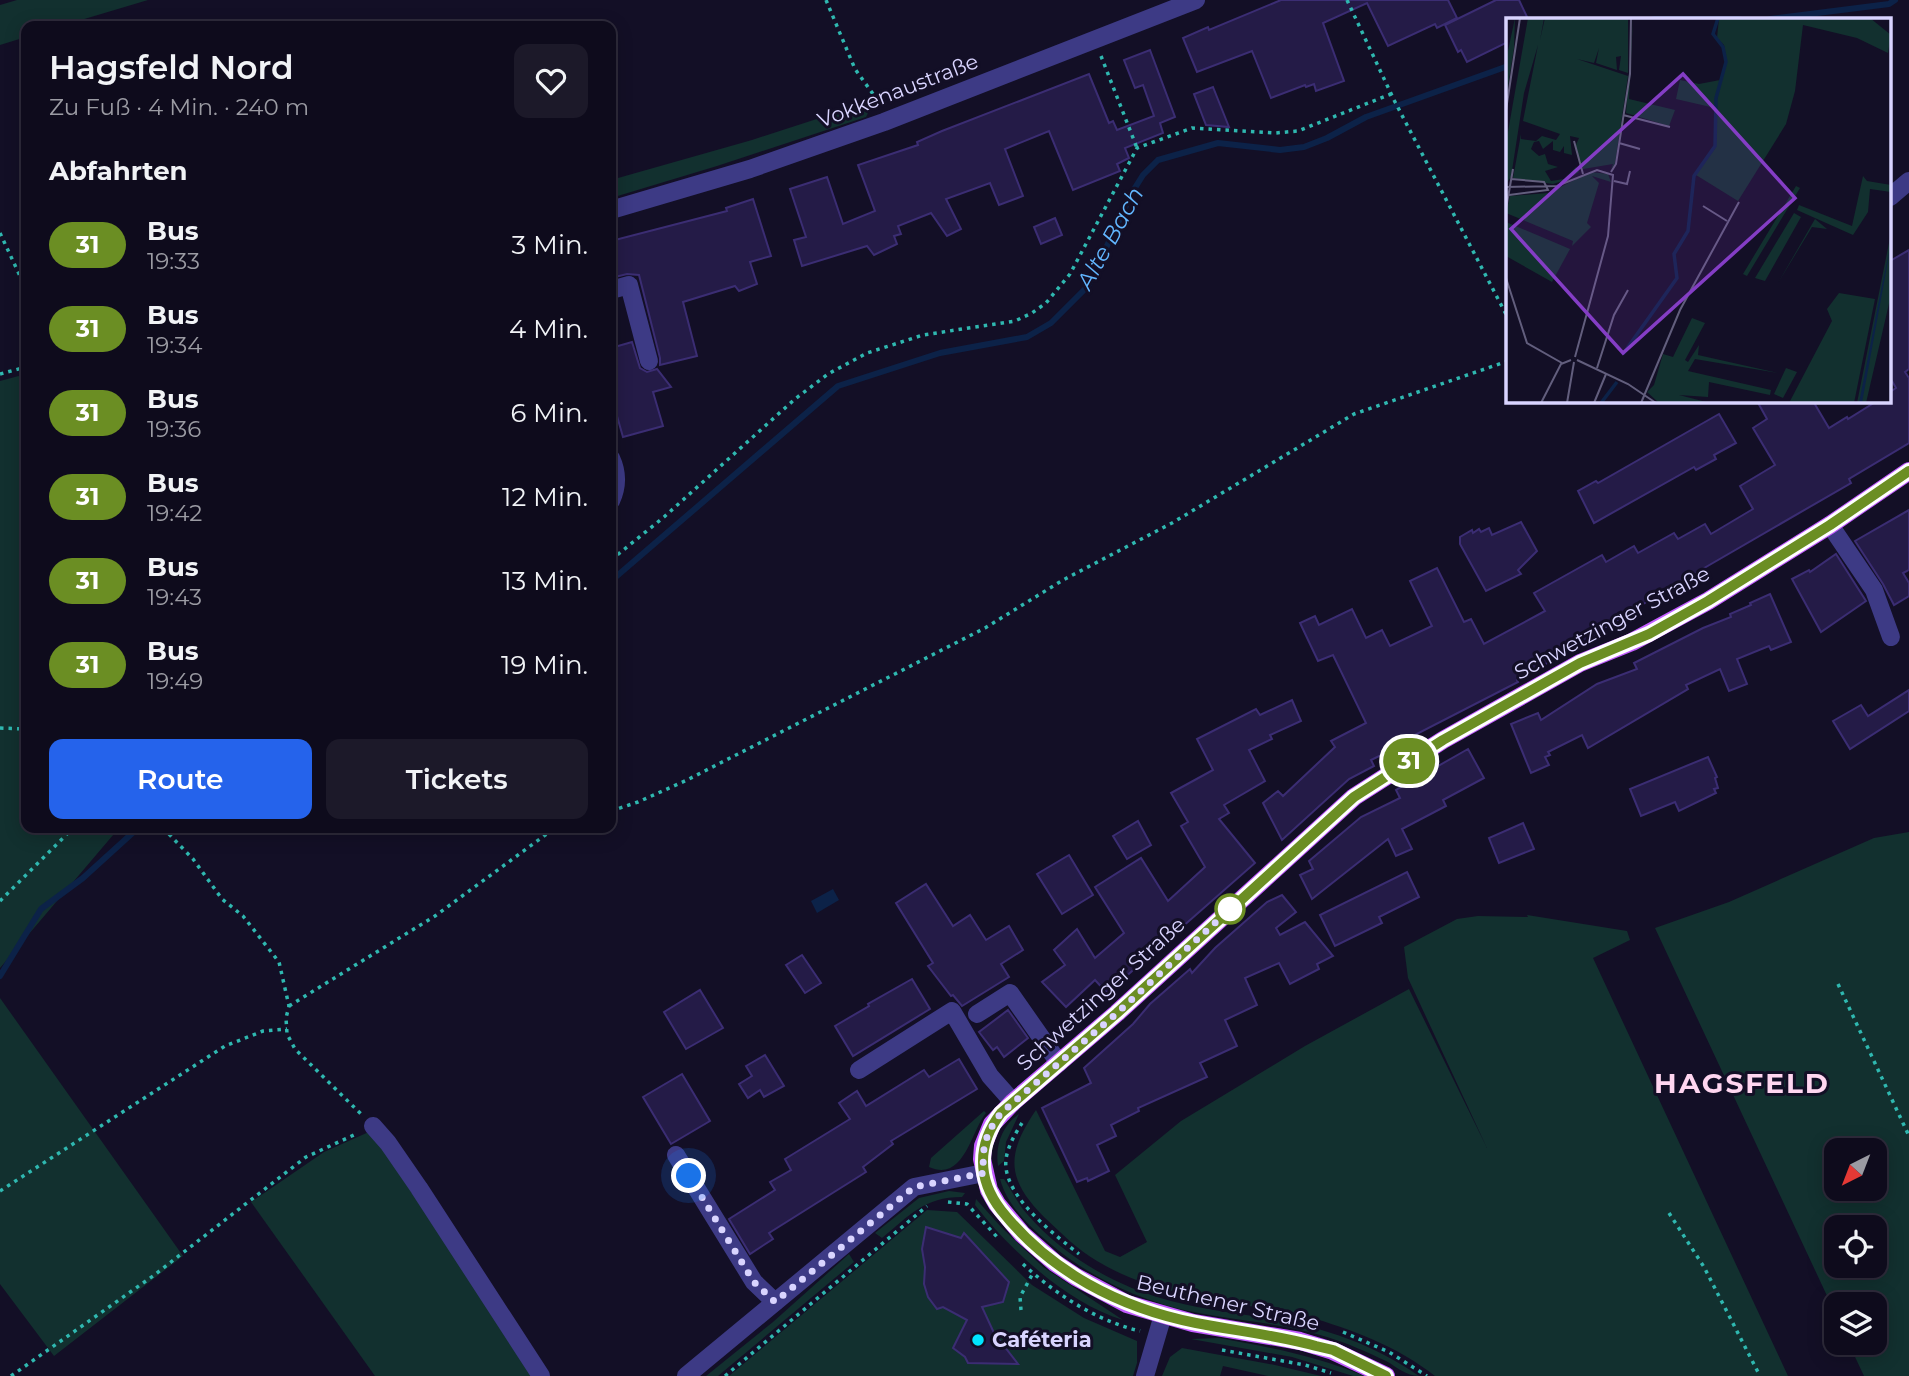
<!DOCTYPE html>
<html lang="de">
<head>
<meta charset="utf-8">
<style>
	:root { --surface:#0e0b1c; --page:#1c1929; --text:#f1f3f6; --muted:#9b9ba3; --line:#2e2b3b; --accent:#2563eb }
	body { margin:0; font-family:Montserrat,sans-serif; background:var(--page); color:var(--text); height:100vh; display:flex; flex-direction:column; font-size:26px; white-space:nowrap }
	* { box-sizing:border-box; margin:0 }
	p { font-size:23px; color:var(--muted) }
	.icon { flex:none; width:38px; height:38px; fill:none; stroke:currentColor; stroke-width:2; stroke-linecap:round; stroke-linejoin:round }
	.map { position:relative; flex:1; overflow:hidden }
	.sheet { position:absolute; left:21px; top:21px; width:595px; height:812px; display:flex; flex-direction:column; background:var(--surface); border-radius:14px; box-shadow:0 4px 18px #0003,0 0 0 2px var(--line) }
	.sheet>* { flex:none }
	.badge { padding:0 14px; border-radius:23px; font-size:24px; line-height:46px }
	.needle { width:46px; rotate:222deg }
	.buttons { position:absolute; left:1824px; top:1138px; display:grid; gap:14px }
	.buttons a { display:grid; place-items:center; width:63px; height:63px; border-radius:14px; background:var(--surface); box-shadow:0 4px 18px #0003,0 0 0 2px var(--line); font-size:35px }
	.you { position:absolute; width:35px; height:35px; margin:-18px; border:5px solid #fff; border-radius:50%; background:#1a73e8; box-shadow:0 0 0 10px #1a73e833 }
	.map>.badge { position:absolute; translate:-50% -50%; box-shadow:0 0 0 4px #fff }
	h2 { padding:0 28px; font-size:26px; line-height:63px }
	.round { display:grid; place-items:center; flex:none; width:74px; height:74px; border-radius:14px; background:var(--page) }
	.summary { display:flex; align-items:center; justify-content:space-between; height:119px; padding:0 28px }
	h1 { font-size:33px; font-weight:600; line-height:52px }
	.primary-button { display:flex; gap:14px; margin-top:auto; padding:14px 28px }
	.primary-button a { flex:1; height:80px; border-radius:14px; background:var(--accent); color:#fff; font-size:28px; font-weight:600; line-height:80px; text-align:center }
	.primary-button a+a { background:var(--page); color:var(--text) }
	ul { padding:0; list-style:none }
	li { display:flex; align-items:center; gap:21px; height:84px; padding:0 28px }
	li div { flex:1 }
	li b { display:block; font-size:26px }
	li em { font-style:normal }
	li .badge { min-width:77px; font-weight:700; text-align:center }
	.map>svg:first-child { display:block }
	.green { fill:#12302f; fill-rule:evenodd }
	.water { fill:#0c2248 }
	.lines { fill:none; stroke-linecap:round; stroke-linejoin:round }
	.stream { stroke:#0c2248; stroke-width:6 }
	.building { fill:#241b47; stroke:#3b2d73; stroke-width:2 }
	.path { stroke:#2fb8b0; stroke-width:3.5; stroke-dasharray:3.5 5; stroke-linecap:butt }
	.minor { stroke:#3d3a85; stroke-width:18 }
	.major { stroke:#c25bff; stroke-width:18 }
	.line-casing { stroke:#fff; stroke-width:16 }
	.line { stroke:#6b8e23; stroke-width:10 }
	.walk { stroke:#d9d4ff; stroke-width:7; stroke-dasharray:0 12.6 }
	.stop-dot { fill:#fff; stroke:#6b8e23; stroke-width:3.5 }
	.poi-dot { fill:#00e5ff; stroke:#130f26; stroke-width:2.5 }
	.labels { text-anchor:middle; stroke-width:6; stroke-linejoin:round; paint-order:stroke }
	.street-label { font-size:21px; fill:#d9d4ff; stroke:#130f26 }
	.poi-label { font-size:21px; font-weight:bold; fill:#d9d4ff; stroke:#130f26; text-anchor:start }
	.water-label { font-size:23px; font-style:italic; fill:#62b6ff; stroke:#130f26 }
	.district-label { font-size:28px; font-weight:bold; letter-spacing:2px; fill:#ffd6f0; stroke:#130f26 }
	.inset-river { fill:none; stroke:#0c2248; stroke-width:3.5 }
	.inset-road { fill:none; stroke:#625e7d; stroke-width:2 }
	.view { fill:#843dc5; fill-opacity:0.15; stroke:#843dc5; stroke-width:3.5 }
	.inset-edge { fill:none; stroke:#d9d4ff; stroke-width:3.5 }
</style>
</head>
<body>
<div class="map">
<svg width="1909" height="1376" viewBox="0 0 1909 1376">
	<rect width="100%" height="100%" fill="#130f26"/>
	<!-- green -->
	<g class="green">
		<polygon points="17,0 148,0 61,26 26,26 26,37 0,45 0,5"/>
		<polygon points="866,103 870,109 866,117 717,166 611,198 611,180 752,140"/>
		<polygon points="26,374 26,828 119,828 0,968 0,381"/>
		<path d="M1909 832V1376H1864L1848 1342H1874V1304H1836V1315L1655 928 1729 902 1874 838ZM1836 1150H1874V1188H1836ZM1836 1227H1874V1265H1836Z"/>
		<path d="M1527 915 1627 931 1630 940 1593 958 1788 1376H1435C1397 1346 1353 1330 1306 1316 1288 1310 1268 1309 1249 1306 1197 1297 1143 1289 1097 1261 1078 1250 1061 1233 1044 1217 1006 1179 1006 1154 1036 1110L1105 1251 1120 1257 1147 1242 1115 1175 1181 1121 1305 1046 1409 989 1487 1148 1408 978 1404 947 1457 919 1478 916 1528 917Z"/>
		<polygon points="0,998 183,1256 54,1356 0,1284"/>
		<path d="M984 1111 986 1113C971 1131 964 1183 929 1167L931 1158Z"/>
		<path d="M1019 1114 1006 1142 1004 1161 998 1166C995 1146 1002 1125 1019 1114Z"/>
		<polygon points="371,1131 534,1376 375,1376 251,1202 324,1152"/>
		<path d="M1000 1179H1004C1012 1191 1018 1204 1027 1214 1064 1257 1117 1287 1171 1301 1204 1310 1238 1313 1271 1319 1324 1327 1375 1345 1419 1376 1406 1376 1397 1367 1386 1361 1367 1352 1347 1343 1327 1337 1291 1326 1254 1322 1216 1316 1154 1307 1096 1283 1048 1242 1028 1225 1007 1205 1000 1179Z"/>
		<path d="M949 1191 965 1193 962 1197C924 1197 910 1215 882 1238L875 1233 919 1198Z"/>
		<path d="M976 1199 1001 1227 1043 1267 1123 1320C1067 1303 1010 1250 975 1205Z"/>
		<polygon points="927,1210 957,1212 1032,1285 1084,1318 1137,1341 1137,1363 1133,1376 729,1376"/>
		<polygon points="849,1254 854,1262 718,1376 706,1376 773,1322"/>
		<path d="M1219 1338C1269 1347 1317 1356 1364 1376H1353L1292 1357 1191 1339Z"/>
		<polygon points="1182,1348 1275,1365 1321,1376 1268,1376 1223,1366 1220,1376 1162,1376 1170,1357"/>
	</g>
	<!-- water -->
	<polygon class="water" points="833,889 839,900 817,913 811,901"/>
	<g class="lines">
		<!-- stream -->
		<g class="stream">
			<polyline points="1654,19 1739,19"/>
			<polyline points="1770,19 1889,4 1895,0"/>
			<polyline points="611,581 838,386 940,353 1027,337 1051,323 1088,286 1133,191 1143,175 1158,160 1218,143 1280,150 1304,147 1327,138 1366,117 1508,66"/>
			<polyline points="0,976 41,909 83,878 138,828"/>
		</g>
	</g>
	<!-- building -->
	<g class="building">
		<polygon points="1281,0 1448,0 1457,18 1437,28 1435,24 1388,46 1367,3 1323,23 1344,81 1316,91 1314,84 1306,87 1305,85 1271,98 1252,51 1197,72 1183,38 1208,27 1209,30"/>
		<polygon points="1496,0 1519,0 1528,19 1508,19 1508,42 1467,62 1461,50 1458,52 1445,25"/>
		<polygon points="1150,50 1175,117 1160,123 1163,133 1125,148 1129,158 1117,164 1120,171 1073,190 1049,131 1005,149 1023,196 999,205 990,183 946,199 961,229 947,236 931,213 898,226 901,234 894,236 897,244 874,255 867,246 802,266 794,240 806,237 790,189 827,177 843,224 875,211 858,165 918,145 917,142 942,131 1089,74 1109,123 1113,121 1117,130 1154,116 1143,85 1135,88 1124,60"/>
		<polygon points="1213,87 1229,127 1206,125 1194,94"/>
		<polygon points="753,199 771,256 750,262 757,284 739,291 735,286 683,302 697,356 660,365 660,358 639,275 627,274 611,278 611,241 727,211 726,208"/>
		<polygon points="1055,218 1062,235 1041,244 1034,227"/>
		<polygon points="1909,250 1909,369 1905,372 1909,378 1909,443 1849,479 1851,483 1661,593 1603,629 1604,631 1517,680 1518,682 1403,741 1404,744 1371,760 1374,766 1349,779 1282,840 1263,803 1278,791 1283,796 1335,747 1331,741 1366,723 1333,655 1318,661 1300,623 1315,616 1319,625 1352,609 1366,638 1382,630 1390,646 1432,626 1410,581 1437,568 1464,622 1471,619 1484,644 1545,611 1534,593 1602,555 1606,562 1634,546 1638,553 1674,533 1678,539 1705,524 1711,534 1753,509 1740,486 1775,465 1753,428 1767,419 1757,401 1813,401 1829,428 1847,417 1848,419 1877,401 1890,401 1890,392 1896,388 1892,381 1890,382 1890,261"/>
		<polygon points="632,342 640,368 647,372 657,369 671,387 653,392 663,426 623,437 611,395 611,348"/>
		<polygon points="1719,414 1736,443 1714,455 1716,459 1696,470 1694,467 1594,523 1578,491 1596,481 1598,483"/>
		<polygon points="1909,510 1909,570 1903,573 1909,583 1909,596 1894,605 1883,584 1855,541"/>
		<polygon points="1521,522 1537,551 1518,570 1521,574 1486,591 1460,544 1460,537 1472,530 1473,533 1479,529 1481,532 1489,528 1492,535"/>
		<polygon points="1836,554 1866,601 1821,632 1792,579 1809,570 1810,572"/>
		<polygon points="1770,594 1791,642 1771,650 1769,646 1737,659 1747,684 1729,691 1720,669 1686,685 1688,689 1588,748 1582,735 1548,752 1550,755 1545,757 1549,765 1531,773 1511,724 1538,713 1541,720 1597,684 1637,669 1634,663 1703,628 1731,617 1730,614 1751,605 1750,603"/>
		<polygon points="1909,690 1909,711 1850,749 1833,721 1861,705 1868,716"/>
		<polygon points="1292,700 1301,721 1270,735 1272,739 1249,750 1265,781 1224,805 1229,813 1219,819 1255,863 1107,993 1095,980 1066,1007 1042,982 1065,965 1054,950 1077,929 1095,958 1124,933 1095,887 1141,858 1168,901 1205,867 1181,826 1188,822 1171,793 1213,770 1197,739 1256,709 1260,715"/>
		<polygon points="1468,749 1484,778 1443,800 1446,806 1402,829 1412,849 1396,856 1388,839 1312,899 1300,875 1313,869 1309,861 1361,817 1400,798 1396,790"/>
		<polygon points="1708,757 1717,777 1715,778 1718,788 1714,789 1716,793 1679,811 1675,802 1641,816 1630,789"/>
		<polygon points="1138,821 1151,845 1127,859 1113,836"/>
		<polygon points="1523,823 1534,849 1499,863 1489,838"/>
		<polygon points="1069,855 1093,895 1062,914 1037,874"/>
		<polygon points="1407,872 1419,897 1379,917 1382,923 1335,946 1320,915"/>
		<polygon points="926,884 953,926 970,915 986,940 1009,926 1023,950 1001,964 1009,977 962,1006 953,995 951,996 928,966 933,963 896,903"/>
		<polygon points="1282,895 1296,912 1276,928 1280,935 1305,922 1333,956 1317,964 1319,969 1290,984 1279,963 1245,978 1257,1005 1225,1020 1237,1046 1200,1063 1207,1077 1138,1108 1139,1111 1111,1125 1116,1136 1097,1145 1109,1171 1088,1181 1087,1178 1077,1182 1042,1108 1091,1083 1084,1068 1133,1024 1150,1004 1190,969 1192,973 1215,948 1267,902"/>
		<polygon points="802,955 821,983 805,993 786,965"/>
		<polygon points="912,979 930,1009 853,1056 835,1026 869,1006 868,1004"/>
		<polygon points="700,990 723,1028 686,1049 664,1012"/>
		<polygon points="1008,1010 1028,1038 1004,1057 997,1047 993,1050 979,1032"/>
		<polygon points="765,1055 784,1086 764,1097 760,1090 748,1098 739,1084 752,1076 746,1066"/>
		<polygon points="959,1059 977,1089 891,1141 893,1144 863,1167 866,1172 769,1233 773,1239 750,1254 729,1219 775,1190 770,1182 791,1170 785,1159 850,1119 839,1103 857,1091 866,1106 924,1070 929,1077"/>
		<polygon points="682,1074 710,1121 671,1144 643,1097"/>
		<polygon points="926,1227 961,1238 964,1233 1009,1282 1003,1302 982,1307 994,1333 1018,1364 968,1363 965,1357 953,1348 967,1320 943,1307 937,1309 928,1297 924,1284 925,1267 922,1249"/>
	</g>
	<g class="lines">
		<!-- path -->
		<g class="path">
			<polyline points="826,0 855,69 873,94 877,104"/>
			<polyline points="1347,0 1394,100 1508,318"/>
			<polyline points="1101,56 1137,148"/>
			<polyline points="0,233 26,289"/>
			<polyline points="0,374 26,367"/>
			<polyline points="611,560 664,517 795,399 828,374 867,353 923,335 1015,321 1032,313 1046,303 1070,274 1137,148 1192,128 1275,133 1298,131 1391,94"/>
			<polyline points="0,728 26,729"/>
			<polyline points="611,811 638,802 687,780 985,628 1063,580 1172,523 1354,414 1508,361"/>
			<polyline points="163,828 193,859 222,899 243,916 279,962 289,1006 286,1018 287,1034 295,1049 361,1114"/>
			<polyline points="0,901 73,828"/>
			<polyline points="1838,984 1909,1136"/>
			<polyline points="289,1006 435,916 548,833 559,828"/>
			<path d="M1022 1123C1014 1136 1004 1152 1006 1168 1010 1201 1055 1235 1079 1254"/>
			<polyline points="0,1191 225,1046 263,1031 287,1029"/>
			<polyline points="948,1202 967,1204 998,1238"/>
			<polyline points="1669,1213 1704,1267 1760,1376"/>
			<path d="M1023 1264C1055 1294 1097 1321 1140 1331"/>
			<polyline points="1021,1310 1020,1297 1033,1273"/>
			<polyline points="1343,1332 1389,1352 1427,1376"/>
			<polyline points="1222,1350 1305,1365 1331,1373"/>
			<polyline points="11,1376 153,1276 306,1157 356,1134"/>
			<polyline points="725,1376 927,1206"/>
		</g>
		<!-- minor -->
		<g class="minor">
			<polyline points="1890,197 1909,181"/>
			<polyline points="611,210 750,169 884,122 1196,0"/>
			<polyline points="611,290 629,285 649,361"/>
			<path d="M611 458C618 473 618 486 611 501"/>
			<polyline points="1830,525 1874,590 1891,637"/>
			<polyline points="977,1014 1010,993 1059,1063"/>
			<polyline points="859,1070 952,1011 990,1076 1013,1102"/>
			<polyline points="373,1126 388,1143 419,1188 541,1376"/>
			<polyline points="676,1155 754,1282 775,1302"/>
			<polyline points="686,1376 914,1187 984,1173"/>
			<polyline points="1145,1376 1163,1315"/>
		</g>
		<!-- major -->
		<polyline class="major" points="1386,1376 1333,1351 1300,1341 1193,1323 1127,1304 1076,1277 1055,1263 1022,1234 997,1204 989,1190 982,1159 983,1146 992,1124 1013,1102 1117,1013 1354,797 1443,740 1580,663 1632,642 1708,601 1830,525 1909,471"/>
	</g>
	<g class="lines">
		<!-- line casing -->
		<g class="line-casing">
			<path id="line" d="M1386 1376 1333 1350 1316 1346C1277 1335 1236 1331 1196 1323 1120 1308 1050 1272 1001 1210 977 1179 977 1144 1001 1113L1117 1013 1354 797 1443 740 1580 663 1649 634 1708 601 1830 525 1909 471"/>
		</g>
		<!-- line -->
		<use href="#line" class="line"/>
		<!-- walk -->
		<path class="walk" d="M689 1176 754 1282 775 1302 914 1187 984 1173C981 1149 986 1132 1001 1113L1117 1013 1230 909"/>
	</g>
	<!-- markers -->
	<circle class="stop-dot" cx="1230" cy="909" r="14"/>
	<circle class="poi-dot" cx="978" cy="1340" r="7"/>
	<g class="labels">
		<!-- street labels -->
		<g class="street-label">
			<text transform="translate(898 91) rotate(-21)" y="7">Vokkenaustraße</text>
			<text transform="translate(1612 623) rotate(-28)" y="7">Schwetzinger Straße</text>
			<text transform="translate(1101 994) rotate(-42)" y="7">Schwetzinger Straße</text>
			<text transform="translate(1228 1303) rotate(13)" y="7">Beuthener Straße</text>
		</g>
		<!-- poi labels -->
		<g class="poi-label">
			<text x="992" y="1347">Caféteria</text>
		</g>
		<!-- water labels -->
		<g class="water-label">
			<text transform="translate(1110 238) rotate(-61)" y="8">Alte Bach</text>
		</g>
		<!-- district labels -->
		<g class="district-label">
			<text x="1742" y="1093">HAGSFELD</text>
		</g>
	</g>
	<!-- overview -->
	<g transform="translate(1506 18)">
		<rect width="385" height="385" fill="#130f26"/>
		<path d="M9 0 8 30 0 81V42ZM22 0H38L34 22 39 0H122V55L113 52 115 38 110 39 111 52 90 45 93 30 88 45 71 41 122 58 109 146 105 151 107 146 77 151 69 129 73 120 64 118 66 137 58 135V128L54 134 47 132V123L37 131 33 123 28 124 25 131 33 138 39 136 42 146 52 149 39 153 45 163 58 161 70 149 73 154 60 162 47 166 7 160 15 116V121L30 123 36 118 50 122 54 116 17 103 32 27 18 75 5 159 0 166V125ZM127 0 123 81 169 92 163 108 120 95ZM213 0H364L385 17 382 35 351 20 297 7 289 73 280 106 232 183 190 157 210 129 211 76 209 90 170 81 174 62 193 66 214 62 221 45 218 27 211 20ZM85 154 102 156 105 164 86 158 93 165 81 205 85 209 66 228 67 223 0 195 4 178 42 175ZM357 158 361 163 385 167V174L364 171 362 194 347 217 291 192 293 187 346 208ZM290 168 294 170 241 258 237 256ZM288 195 295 199 259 263 249 260ZM309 201 321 211 306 209 272 265ZM0 204 64 231 46 264 0 238ZM385 215V277L360 385H351ZM333 275 369 281 348 385H283L326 303 321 291ZM186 300 199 305 179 342 182 344 193 327 192 337 272 355 189 341 182 353 265 372 264 377 203 364 202 379 173 377 204 385 152 384 141 374 148 367 157 336 167 339ZM280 350 291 354 277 380 268 376Z" fill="#12302f"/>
		<path d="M385 226 356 385H353L375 272Z" fill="#0c2248"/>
		<path class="inset-river" d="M117 336 171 260 168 236 182 213 188 158 209 128 210 80 220 44 217 29 207 16 212 0M95 385 111 364"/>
		<path class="inset-road" d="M0 92 14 0M117 97 164 109M68 123 77 156M113 125 134 131M105 154 110 146 124 56 125 0M108 163 121 166 124 153M0 169 51 168 91 152 107 157 102 218 69 339M3 177 42 172 38 164 5 161M197 188 221 203M0 191 7 151M0 260 21 325 56 345M71 342 122 366 150 385M91 350 108 297 122 272M35 385 55 346 65 342M61 385 68 344M88 385 100 356M135 385 174 292 233 184"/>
		<path class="view" d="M177 56 289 180 117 335 5 211Z"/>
		<rect width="385" height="385" class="inset-edge"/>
	</g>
</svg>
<div class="buttons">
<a><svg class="needle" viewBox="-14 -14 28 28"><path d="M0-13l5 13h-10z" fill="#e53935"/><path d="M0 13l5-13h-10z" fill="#9b9ba3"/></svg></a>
<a><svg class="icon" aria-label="locate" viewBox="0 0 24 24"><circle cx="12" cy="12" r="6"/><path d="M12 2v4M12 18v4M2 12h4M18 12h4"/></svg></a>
<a><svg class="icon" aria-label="layers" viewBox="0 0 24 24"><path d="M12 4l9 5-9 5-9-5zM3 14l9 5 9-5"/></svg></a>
</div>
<div class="you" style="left:689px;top:1176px"></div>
<b class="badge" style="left:1409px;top:761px;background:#6b8e23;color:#fff">31</b>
<section class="sheet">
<div class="summary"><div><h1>Hagsfeld Nord</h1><p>Zu Fuß · 4 Min. · 240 m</p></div><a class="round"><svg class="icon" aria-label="heart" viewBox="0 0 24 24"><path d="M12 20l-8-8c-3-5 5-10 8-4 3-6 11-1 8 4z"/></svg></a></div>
<h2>Abfahrten</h2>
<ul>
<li><span class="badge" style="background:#6b8e23;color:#fff">31</span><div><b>Bus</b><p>19:33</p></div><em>3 Min.</em></li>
<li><span class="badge" style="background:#6b8e23;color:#fff">31</span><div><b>Bus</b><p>19:34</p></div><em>4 Min.</em></li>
<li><span class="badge" style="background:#6b8e23;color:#fff">31</span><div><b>Bus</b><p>19:36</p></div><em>6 Min.</em></li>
<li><span class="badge" style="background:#6b8e23;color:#fff">31</span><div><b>Bus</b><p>19:42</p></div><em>12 Min.</em></li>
<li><span class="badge" style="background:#6b8e23;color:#fff">31</span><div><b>Bus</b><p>19:43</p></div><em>13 Min.</em></li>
<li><span class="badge" style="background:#6b8e23;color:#fff">31</span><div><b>Bus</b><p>19:49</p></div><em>19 Min.</em></li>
</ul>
<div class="primary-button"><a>Route</a><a>Tickets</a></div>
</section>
</div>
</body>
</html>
